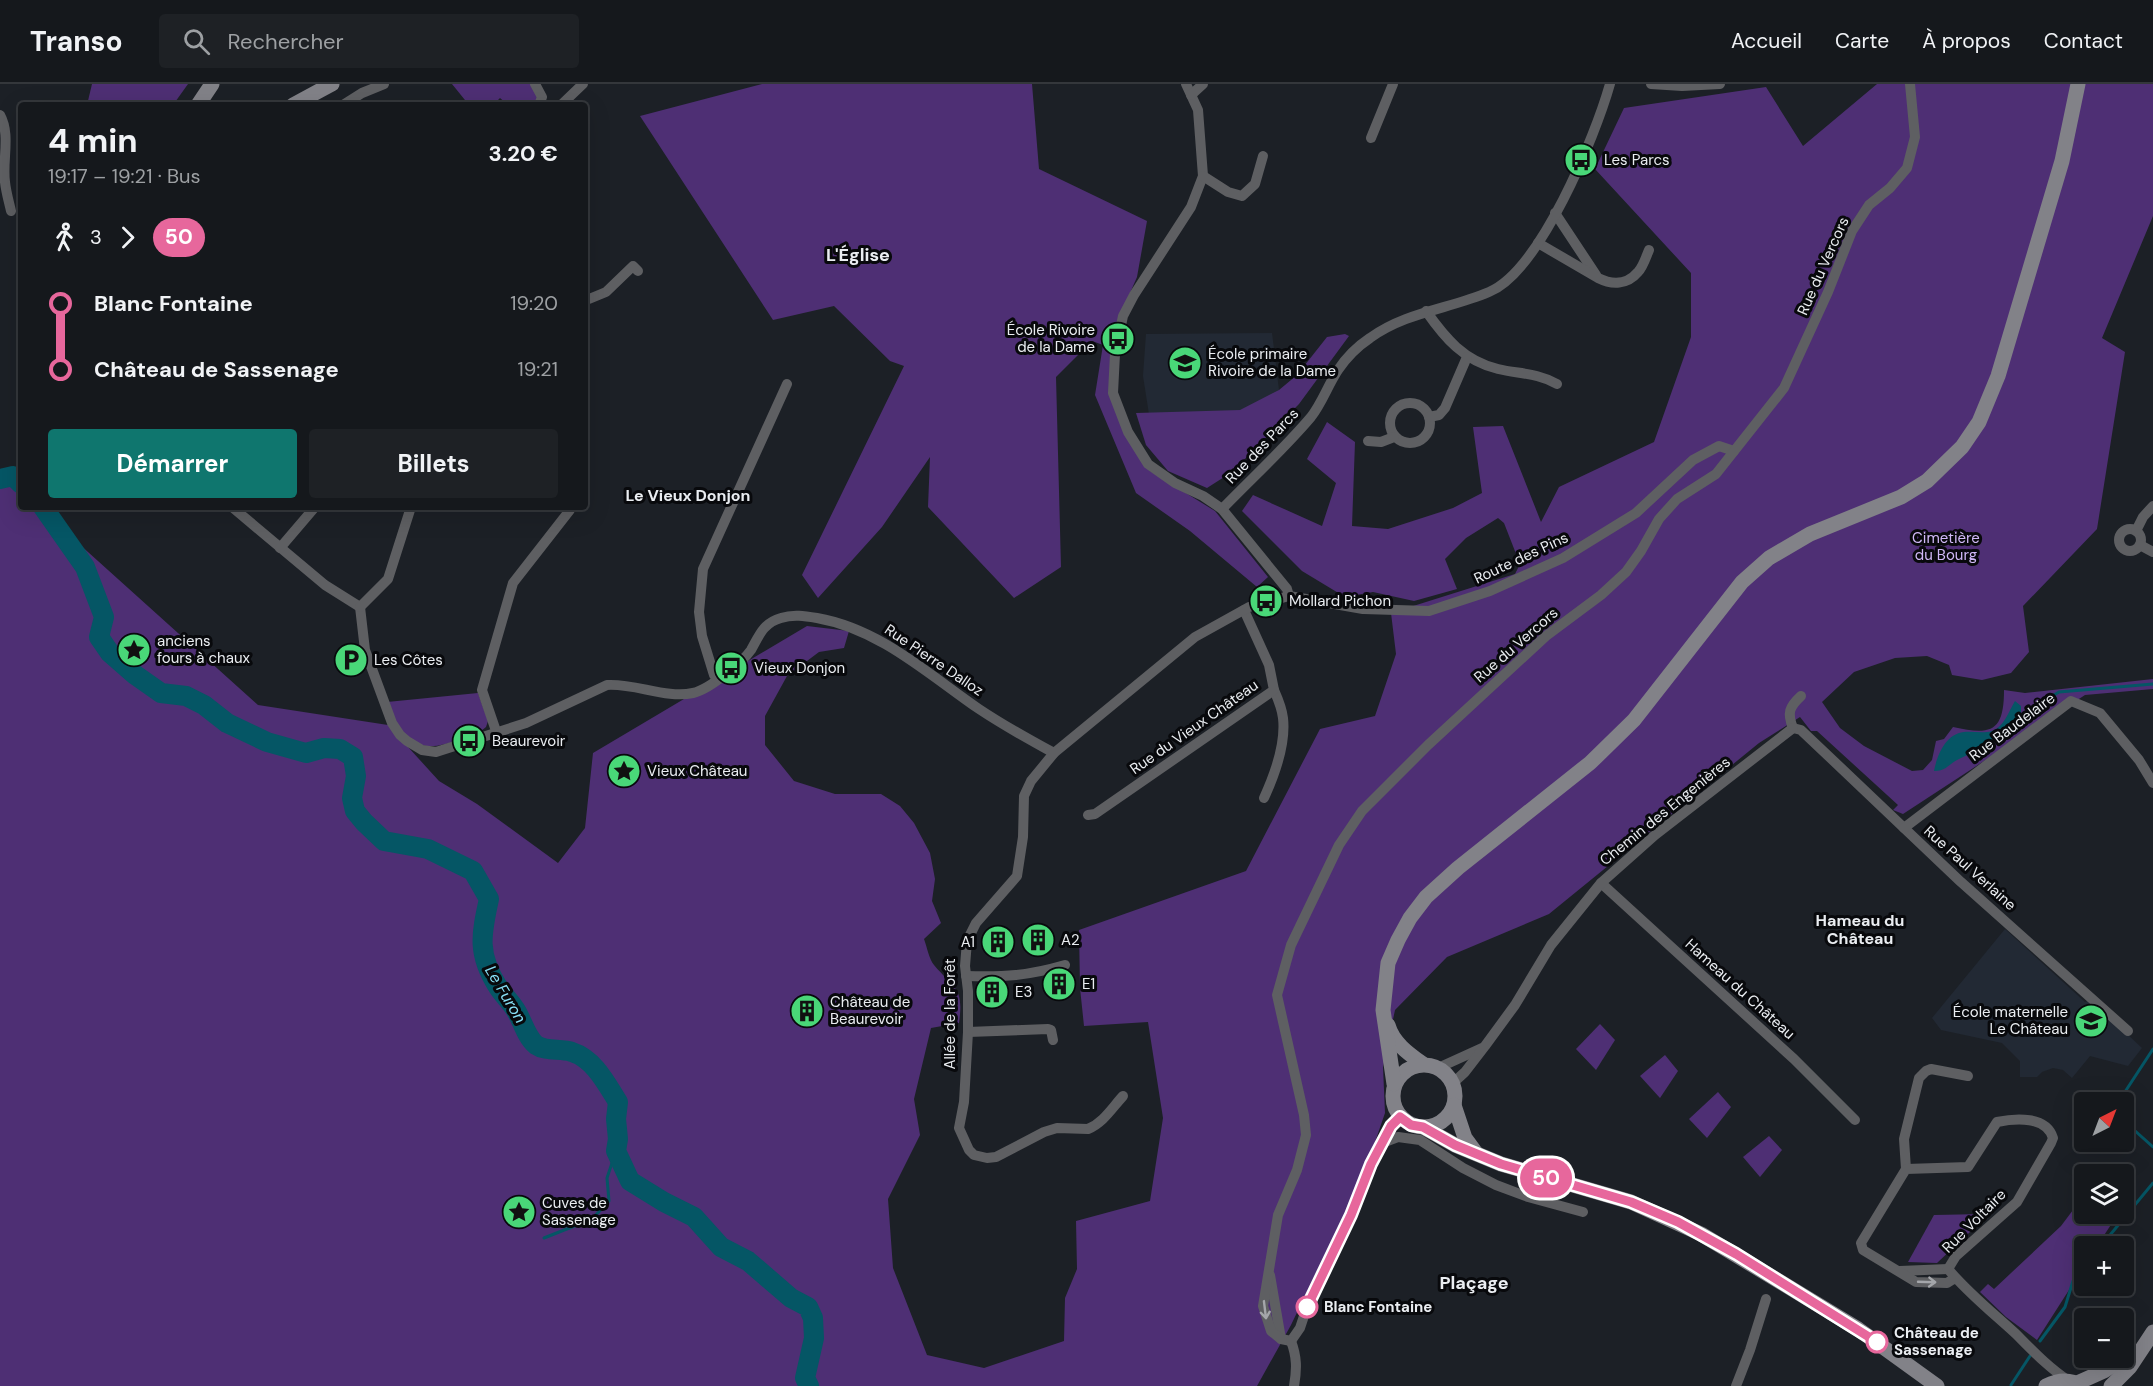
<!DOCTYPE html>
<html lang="fr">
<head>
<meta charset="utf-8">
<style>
	:root { --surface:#15181c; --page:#1e2125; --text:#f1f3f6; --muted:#9da0a3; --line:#34373b; --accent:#0f766e }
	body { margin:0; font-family:"DM Sans",sans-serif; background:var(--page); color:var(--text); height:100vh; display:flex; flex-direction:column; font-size:22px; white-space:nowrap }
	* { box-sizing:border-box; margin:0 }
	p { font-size:20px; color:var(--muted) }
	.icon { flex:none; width:33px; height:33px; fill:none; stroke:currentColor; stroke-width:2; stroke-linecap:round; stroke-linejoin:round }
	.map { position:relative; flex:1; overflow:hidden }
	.details { position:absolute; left:18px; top:18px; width:570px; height:408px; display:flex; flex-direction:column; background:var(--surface); border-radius:6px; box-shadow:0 6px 24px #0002,0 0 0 2px var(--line) }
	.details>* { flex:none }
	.badge { padding:0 12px; border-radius:20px; font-size:21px; line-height:39px }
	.needle { width:39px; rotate:42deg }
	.fabs { position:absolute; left:2074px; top:1008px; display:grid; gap:12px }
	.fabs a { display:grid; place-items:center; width:60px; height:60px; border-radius:6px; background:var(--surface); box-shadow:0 6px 24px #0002,0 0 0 2px var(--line); font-size:30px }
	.map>.badge { position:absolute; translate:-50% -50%; box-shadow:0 0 0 3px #fff }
	.legs { display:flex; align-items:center; gap:9px; height:66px; padding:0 30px; font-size:20px }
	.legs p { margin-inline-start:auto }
	.summary { display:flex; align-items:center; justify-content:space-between; height:102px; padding:0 30px }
	h1 { font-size:33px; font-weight:700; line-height:45px }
	.cta { display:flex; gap:12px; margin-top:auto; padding:12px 30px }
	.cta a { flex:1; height:69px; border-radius:6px; background:var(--accent); color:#fff; font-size:24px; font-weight:700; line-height:69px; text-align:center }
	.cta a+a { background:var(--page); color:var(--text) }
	ul { padding:0 30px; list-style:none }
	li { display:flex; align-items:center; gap:21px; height:66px; font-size:22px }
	li i { display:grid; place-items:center; width:9px; height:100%; margin:0 8px; background:currentColor }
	li i::after { content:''; width:15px; height:15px; margin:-8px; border:4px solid; border-radius:50%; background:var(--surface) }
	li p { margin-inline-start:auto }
	li:first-child i { background:linear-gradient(#0000 50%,currentColor 0) }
	li:last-child i { background:linear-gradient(currentColor 50%,#0000 0) }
	header { display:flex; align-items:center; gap:36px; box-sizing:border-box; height:84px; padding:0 30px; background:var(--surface); border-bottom:2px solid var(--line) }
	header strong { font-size:28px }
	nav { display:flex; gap:33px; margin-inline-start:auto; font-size:21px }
	.search { width:420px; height:54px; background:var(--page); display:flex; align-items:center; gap:15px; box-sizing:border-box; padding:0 21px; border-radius:6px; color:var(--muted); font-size:22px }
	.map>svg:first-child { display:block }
	.built { fill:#222934 }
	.green { fill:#4e2f74 }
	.water { fill:#055665 }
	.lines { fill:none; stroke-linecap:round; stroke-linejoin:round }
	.stream { stroke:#055665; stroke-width:3 }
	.river { stroke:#055665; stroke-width:20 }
	.minor { stroke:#5e5f62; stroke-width:10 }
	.secondary { stroke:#828288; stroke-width:15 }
	.oneway { stroke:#a4a6aa }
	.line-1-casing { stroke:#fff; stroke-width:14 }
	.line-1 { stroke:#e7679c; stroke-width:9 }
	.stop-1-dot { fill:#fff; stroke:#e7679c; stroke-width:3 }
	.labels { text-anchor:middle; stroke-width:6; stroke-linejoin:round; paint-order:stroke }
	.poi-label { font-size:15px; fill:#eaedf1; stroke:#08090c; text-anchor:start }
	.street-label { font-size:15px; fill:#eaedf1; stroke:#08090c }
	.park-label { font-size:15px; fill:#d0b8f7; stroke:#08090c }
	.stop-label { font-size:15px; font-weight:bold; fill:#eaedf1; stroke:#08090c; text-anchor:start }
	.neighbourhood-label { font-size:16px; font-weight:bold; fill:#eaedf1; stroke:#08090c }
	.water-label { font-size:16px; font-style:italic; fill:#87dff5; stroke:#08090c }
	.quarter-label { font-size:18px; font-weight:bold; fill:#eaedf1; stroke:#08090c }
</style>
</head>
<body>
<header>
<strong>Transo</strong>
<div class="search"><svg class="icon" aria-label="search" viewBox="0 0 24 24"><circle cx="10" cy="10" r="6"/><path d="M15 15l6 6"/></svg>Rechercher</div>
<nav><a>Accueil</a><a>Carte</a><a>À propos</a><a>Contact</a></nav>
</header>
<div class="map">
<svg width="2153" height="1302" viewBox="0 0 2153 1302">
	<rect width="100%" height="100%" fill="#1c2026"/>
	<!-- built -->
	<g class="built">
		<polygon points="1272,249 1279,306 1251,333 1151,343 1143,292 1146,250"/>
		<polygon points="2005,845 2085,918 2090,915 2142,964 2128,982 2090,972 2072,994 2063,986 2053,984 2042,988 2037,993 2020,993 2020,977 2002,959 1941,946 1932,934"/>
	</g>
	<!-- green -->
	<g class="green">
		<polygon points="92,0 188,0 173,21 87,21"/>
		<polygon points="452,0 531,0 539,15 536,21 508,21 500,14 493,21 469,21"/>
		<polygon points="762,0 1032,0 1039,85 1147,137 1137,193 1113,248 1104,260 1111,263 1109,309 1150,387 1215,427 1268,493 1257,503 1190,447 1136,409 1095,311 1103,261 1092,257 1056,293 1061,483 1014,514 928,423 930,373 882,443 818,514 802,491 904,282 890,277 834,222 773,236 640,32"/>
		<path d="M1877 0H2153V132L2102 254 2125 268 2097 445 2023 522 2029 568 2011 589 1982 596 1952 591 1949 581 1927 572 1895 574 1854 588 1822 618 1840 644 1864 662 1912 687 1923 686 1932 676 1936 657 1944 655 1953 643C1992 652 2004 647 2004 606L2025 609 2153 595V605L2085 611 1903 730 1893 726 1898 721 1817 647H1811L1800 633 1759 659 1549 830 1447 873 1395 926 1383 983 1385 1029 1365 1087 1291 1241 1257 1302H0V389L21 408V423H38L258 621 388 641 439 697 477 720 558 779 585 744 593 669 807 542 849 547 844 564 819 568 787 592 765 632V661L794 697 835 710H881L900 722 914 739 930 769 935 795 932 817 941 839 924 855C927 863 929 875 934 881 955 906 964 903 959 939L931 944 914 1015 920 1051 888 1115 893 1184 927 1271 984 1284 1064 1257 1065 1214 1077 1185 1076 1137 1150 1117 1163 1034 1148 938 1084 942 1080 904 1079 846 1246 787 1320 645 1375 632 1396 570 1391 529 1515 490 1520 480 1504 439 1498 434 1466 454 1445 475 1457 505 1414 517 1373 508 1345 513 1302 487 1242 427 1253 411 1322 442 1336 399 1307 375 1327 338 1355 358 1352 442 1388 445 1453 424 1482 409 1473 343 1503 342 1541 438 1559 403 1654 358 1691 253V189L1595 85 1624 24 1766 3 1803 62Z"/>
		<polygon points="1345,250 1349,252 1299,320 1232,388 1207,404 1168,387 1146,361 1136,329 1240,326 1279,306 1297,291 1327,253"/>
		<path d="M478 609 488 637 486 643C480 649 469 652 461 655 418 672 403 658 387 618Z"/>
		<polygon points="1600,940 1615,956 1596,986 1576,965"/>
		<polygon points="1665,971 1678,987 1660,1014 1640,992"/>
		<polygon points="1718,1008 1731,1023 1707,1054 1689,1035"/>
		<polygon points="1769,1052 1782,1066 1760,1093 1743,1073"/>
		<polygon points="2085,1110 2085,1130 2118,1130 2097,1162 2085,1162 2085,1181 2037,1256 2006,1233 1980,1208 1988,1200 1994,1205 2061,1142"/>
		<polygon points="1984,1130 1987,1132 1937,1179 1908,1178 1934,1131"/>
	</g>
	<!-- water -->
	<path class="water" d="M2015 617 2021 622V631C2004 652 1983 664 1959 675 1948 680 1947 687 1934 687 1937 672 1945 650 1964 648 1973 647 1983 650 1992 647 2004 643 2009 627 2015 617Z"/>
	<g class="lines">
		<!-- stream -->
		<g class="stream">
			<polyline points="127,590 130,586"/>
			<polyline points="2021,631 2059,608 2153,600"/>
			<polyline points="2119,1017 2153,965"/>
			<polyline points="2124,1037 2153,1063"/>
			<polyline points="544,1154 592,1135 609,1117 607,1094 616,1067"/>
			<polyline points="2101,1162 2153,1099"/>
			<polyline points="2040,1257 2065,1223 2073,1197 2085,1182"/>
			<polyline points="2011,1301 2030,1272"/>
		</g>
		<!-- river -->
		<g class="river">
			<polyline points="0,395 13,392 21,400"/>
			<path d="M43 423 85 483 104 533 99 553 110 569 134 590 161 609 186 612 204 621 227 639 267 658 306 669 324 664 340 665 353 673 356 692 352 714 355 727 364 738 384 757 428 765 473 787 489 815C481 851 477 870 498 903 503 911 510 917 515 925 522 935 526 953 536 961 546 968 561 964 572 968 594 975 606 999 618 1018L616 1035 618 1055 616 1067 630 1097 664 1118 694 1133 721 1163 748 1177 791 1214 808 1223 813 1234 814 1254 805 1294 809 1302"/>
		</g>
		<!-- minor -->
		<g class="minor">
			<polyline points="535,0 542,13 539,21"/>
			<polyline points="1186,0 1198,26 1203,92 1191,123 1134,211 1123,232 1115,270 1113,309 1128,348 1148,380 1175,399 1203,412 1222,425 1287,505 1289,512"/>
			<polyline points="1651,0 1682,2 1720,0"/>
			<polyline points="1191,11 1203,0"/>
			<polyline points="343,21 362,9 384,0"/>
			<polyline points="561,21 583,0"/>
			<path d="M0 31C11 51 2 76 5 98 6 108 9 118 11 127"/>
			<polyline points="1371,54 1393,0"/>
			<polyline points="1203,92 1228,108 1242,112 1255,100 1263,72"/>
			<polyline points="1555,129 1596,191"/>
			<path d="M1538 159 1598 194C1612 201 1627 201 1638 188 1643 183 1646 173 1649 166"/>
			<polyline points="585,213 589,215 606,208 633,182 638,187"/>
			<path d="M1426 227C1445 254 1464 277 1498 285 1519 290 1538 289 1557 300"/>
			<circle cx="1410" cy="339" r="20"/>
			<polyline points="1429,333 1439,331 1445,324 1467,273"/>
			<polyline points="1368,357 1381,358 1394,353"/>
			<polyline points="232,423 325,501 360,523"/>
			<path d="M1222 425C1252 394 1284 365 1311 333 1322 319 1328 301 1338 286 1346 274 1358 262 1370 254 1406 228 1449 225 1489 208 1540 187 1595 53 1610 0"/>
			<circle cx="2130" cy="456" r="11"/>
			<polyline points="2136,447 2143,433 2153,422"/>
			<polyline points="2140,461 2153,468"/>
			<polyline points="280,464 315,423"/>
			<path d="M360 523 365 566 392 639 400 651 407 657 422 666 436 668 526 639 607 601C635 599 666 615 693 609 708 606 742 579 751 566 759 552 763 539 781 534 793 530 805 532 817 534 880 545 928 590 979 625 1003 641 1028 655 1054 669"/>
			<polyline points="360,523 388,495 411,423"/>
			<polyline points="717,595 714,591 702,552 699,528 703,485 787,300"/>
			<polyline points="1793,644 1801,646 1961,798 2128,947"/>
			<path d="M1793 644C1787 629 1789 623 1801 612"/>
			<polyline points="496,647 482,606 513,499 570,426"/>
			<path d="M1264 714C1275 690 1286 660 1283 634 1282 625 1278 615 1274 606"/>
			<polyline points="1088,731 1095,730 1274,606 1269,581 1244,526"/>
			<polyline points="1904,744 2071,617 2100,629 2139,676 2153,699"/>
			<polyline points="1601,799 1794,975 1855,1036"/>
			<path d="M966 892C1005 893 1027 892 1065 881"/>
			<polyline points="968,948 1048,945 1051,946 1053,956"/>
			<polyline points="1438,984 1482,964"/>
			<polyline points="1453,999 1465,988 1485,962 1515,921 1551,861 1601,799 1655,751 1793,644"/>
			<path d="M1123 1012C1112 1024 1103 1039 1088 1045L1057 1044 1044 1048 996 1073 987 1074 974 1071 969 1066 959 1044 964 1018 968 948V907L965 882 967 857 976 839 1017 792 1023 753 1024 712 1031 697 1054 669 1195 553 1249 523 1289 512 1363 525 1429 527 1490 507 1563 474 1636 429 1693 376 1719 362 1734 367"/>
			<polyline points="1382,1059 1398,1053 1420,1056 1463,1084 1496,1101 1528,1113 1583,1128"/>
			<polyline points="1906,1085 1904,1055 1919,994 1926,987 1931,985 1968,992"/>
			<polyline points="1900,1187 1948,1185"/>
			<polyline points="1270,1191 1281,1255"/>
			<path d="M1955 1194 1947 1199 1916 1198 1863 1166 1861 1159 1906 1085 1968 1083 1997 1038C2016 1034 2046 1032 2053 1054L2051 1059 2017 1118 1956 1172 1948 1185C1968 1209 1992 1228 2016 1250 2033 1267 2049 1284 2069 1297"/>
			<polyline points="1291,1257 1281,1255 1271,1247 1263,1222 1278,1131 1297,1086 1306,1051 1304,1031 1277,911 1291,861 1339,761 1362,727 1428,661 1546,552 1601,511 1626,488 1641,467 1659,435 1677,415 1716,390 1784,304 1828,208 1852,147 1869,121 1890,104 1907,84 1915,53 1910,0"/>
			<polyline points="1291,1257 1300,1244 1307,1223 1351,1131 1371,1080 1391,1042 1400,1033"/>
			<path d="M1291 1257C1297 1273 1297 1285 1294 1302"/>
			<polyline points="1736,1302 1750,1266 1766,1215"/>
		</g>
		<!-- secondary -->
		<g class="secondary">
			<polyline points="198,21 212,0"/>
			<polyline points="293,21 332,0"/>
			<path d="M1388 941C1393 959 1409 970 1423 980"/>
			<circle cx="1424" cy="1012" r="31"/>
			<polyline points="1394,1000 1383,926 1388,879 1398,856 1410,834 1426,813 1458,784 1590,679 1634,636 1742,498 1769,474 1810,450 1901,413 1927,397 1962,363 1979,338 1998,292 2062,77 2078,0"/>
			<polyline points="1454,1021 1465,1054 1476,1069"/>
			<polyline points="1423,1043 1455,1061 1501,1080 1631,1118 1701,1150 1858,1245 1937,1302"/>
			<polyline points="2077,1299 2104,1287 2124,1274"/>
			<path d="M2046 1302C2058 1296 2070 1295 2081 1302"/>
			<polyline points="2111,1302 2130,1283 2153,1248"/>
		</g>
	</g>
	<!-- one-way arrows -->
	<defs><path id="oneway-shaft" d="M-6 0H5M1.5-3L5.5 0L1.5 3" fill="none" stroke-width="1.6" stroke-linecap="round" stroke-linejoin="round" transform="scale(1.5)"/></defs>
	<g class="oneway">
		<use href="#oneway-shaft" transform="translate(1927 1198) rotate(2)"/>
		<use href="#oneway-shaft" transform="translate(1265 1226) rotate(83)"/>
	</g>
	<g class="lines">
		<!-- line-1 casing -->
		<g class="line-1-casing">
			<polyline id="line-1" points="1307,1223 1351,1131 1371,1080 1391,1042 1400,1033 1411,1041 1423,1043 1455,1061 1501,1080 1631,1118 1678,1138 1736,1170 1877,1258"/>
		</g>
		<!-- line-1 -->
		<use href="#line-1" class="line-1"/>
	</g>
	<!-- icons -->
	<defs>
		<g id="bus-disc" transform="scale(1.725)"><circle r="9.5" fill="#49d778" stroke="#08090c"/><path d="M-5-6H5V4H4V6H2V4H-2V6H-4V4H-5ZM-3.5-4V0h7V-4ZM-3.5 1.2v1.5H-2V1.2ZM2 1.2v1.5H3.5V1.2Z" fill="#111"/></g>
		<g id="school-disc" transform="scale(1.725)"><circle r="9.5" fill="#49d778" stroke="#08090c"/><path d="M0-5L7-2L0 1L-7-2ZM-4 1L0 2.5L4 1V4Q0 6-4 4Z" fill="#111"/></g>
		<g id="sight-disc" transform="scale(1.725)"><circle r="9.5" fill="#49d778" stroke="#08090c"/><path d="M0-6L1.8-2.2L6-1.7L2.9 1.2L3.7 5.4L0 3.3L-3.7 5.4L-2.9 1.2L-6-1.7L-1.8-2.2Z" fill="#111"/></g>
		<g id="parking-disc" transform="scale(1.725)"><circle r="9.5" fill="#49d778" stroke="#08090c"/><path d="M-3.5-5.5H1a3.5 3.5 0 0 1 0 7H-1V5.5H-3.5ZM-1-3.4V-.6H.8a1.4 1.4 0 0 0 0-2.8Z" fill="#111"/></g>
		<g id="building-disc" transform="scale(1.725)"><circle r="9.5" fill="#49d778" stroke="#08090c"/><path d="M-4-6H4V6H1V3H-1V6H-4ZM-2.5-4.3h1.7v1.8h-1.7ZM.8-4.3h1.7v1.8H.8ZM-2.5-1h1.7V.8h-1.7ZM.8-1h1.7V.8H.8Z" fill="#111"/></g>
	</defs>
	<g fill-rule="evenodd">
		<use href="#bus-disc" x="1581" y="76"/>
		<use href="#bus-disc" x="1118" y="255"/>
		<use href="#school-disc" x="1185" y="279"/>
		<use href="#bus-disc" x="1266" y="517"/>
		<use href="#sight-disc" x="134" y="566"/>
		<use href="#parking-disc" x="351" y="576"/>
		<use href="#bus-disc" x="731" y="584"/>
		<use href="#bus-disc" x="469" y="657"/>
		<use href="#sight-disc" x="624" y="687"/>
		<use href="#building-disc" x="1038" y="856"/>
		<use href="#building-disc" x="998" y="858"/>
		<use href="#building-disc" x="1059" y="900"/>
		<use href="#building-disc" x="992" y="908"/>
		<use href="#building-disc" x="807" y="927"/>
		<use href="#school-disc" x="2091" y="937"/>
		<use href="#sight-disc" x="519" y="1128"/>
	</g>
	<!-- markers -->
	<g class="stop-1-dot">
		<circle cx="1307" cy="1223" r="10"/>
		<circle cx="1877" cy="1258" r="10"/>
	</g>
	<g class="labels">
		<!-- poi labels -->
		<g class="poi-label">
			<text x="1604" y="81">Les Parcs</text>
			<text x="1095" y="251" text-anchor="end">École Rivoire<tspan x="1095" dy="17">de la Dame</tspan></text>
			<text x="1208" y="275">École primaire<tspan x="1208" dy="17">Rivoire de la Dame</tspan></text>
			<text x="1289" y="522">Mollard Pichon</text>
			<text x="157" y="562">anciens<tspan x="157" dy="17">fours à chaux</tspan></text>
			<text x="374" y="581">Les Côtes</text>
			<text x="754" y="589">Vieux Donjon</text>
			<text x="492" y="662">Beaurevoir</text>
			<text x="647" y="692">Vieux Château</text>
			<text x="1061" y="861">A2</text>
			<text x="975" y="863" text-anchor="end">A1</text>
			<text x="1082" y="905">E1</text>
			<text x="1015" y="913">E3</text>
			<text x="830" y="923">Château de<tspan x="830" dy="17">Beaurevoir</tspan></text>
			<text x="2068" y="933" text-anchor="end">École maternelle<tspan x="2068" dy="17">Le Château</tspan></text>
			<text x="542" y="1124">Cuves de<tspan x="542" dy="17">Sassenage</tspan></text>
		</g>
		<!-- street labels -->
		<g class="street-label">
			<text transform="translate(1823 182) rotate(-66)" y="5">Rue du Vercors</text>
			<text transform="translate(1262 362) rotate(-46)" y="5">Rue des Parcs</text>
			<text transform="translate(1521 474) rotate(-25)" y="5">Route des Pins</text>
			<text transform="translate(1516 561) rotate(-41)" y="5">Rue du Vercors</text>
			<text transform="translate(934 576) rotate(34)" y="5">Rue Pierre Dalloz</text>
			<text transform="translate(1194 643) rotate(-35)" y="5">Rue du Vieux Château</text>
			<text transform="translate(2012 643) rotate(-37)" y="5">Rue Baudelaire</text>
			<text transform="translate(1665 727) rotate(-39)" y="5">Chemin des Engenières</text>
			<text transform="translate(1970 784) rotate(42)" y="5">Rue Paul Verlaine</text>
			<text transform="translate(1740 905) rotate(42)" y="5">Hameau du Château</text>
			<text transform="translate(950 930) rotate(-90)" y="5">Allée de la Forêt</text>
			<text transform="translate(1974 1137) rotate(-45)" y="5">Rue Voltaire</text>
		</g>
		<!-- park labels -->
		<g class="park-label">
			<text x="1946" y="459">Cimetière<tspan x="1946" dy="17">du Bourg</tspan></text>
		</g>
		<!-- stop labels -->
		<g class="stop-label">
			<text x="1324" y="1228">Blanc Fontaine</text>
			<text x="1894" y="1254">Château de<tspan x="1894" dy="17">Sassenage</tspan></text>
		</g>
		<!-- neighbourhood labels -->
		<g class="neighbourhood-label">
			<text x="688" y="417">Le Vieux Donjon</text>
			<text x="1860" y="842">Hameau du<tspan x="1860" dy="18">Château</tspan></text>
		</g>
		<!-- water labels -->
		<g class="water-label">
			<text transform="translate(506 910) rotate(59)" y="6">Le Furon</text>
		</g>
		<!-- quarter labels -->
		<g class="quarter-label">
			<text x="858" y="177">L'Église</text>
			<text x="1474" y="1205">Plaçage</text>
		</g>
	</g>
</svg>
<div class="fabs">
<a><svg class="needle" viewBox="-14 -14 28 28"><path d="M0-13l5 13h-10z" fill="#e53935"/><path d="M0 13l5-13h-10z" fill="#9da0a3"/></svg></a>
<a><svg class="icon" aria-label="layers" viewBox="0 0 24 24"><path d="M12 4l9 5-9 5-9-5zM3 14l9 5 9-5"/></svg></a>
<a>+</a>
<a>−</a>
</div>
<b class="badge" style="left:1546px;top:1094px;background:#e7679c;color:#fff">50</b>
<section class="details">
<div class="summary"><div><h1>4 min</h1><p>19:17 – 19:21 · Bus</p></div><b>3.20 €</b></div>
<div class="legs"><svg class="icon" aria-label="walk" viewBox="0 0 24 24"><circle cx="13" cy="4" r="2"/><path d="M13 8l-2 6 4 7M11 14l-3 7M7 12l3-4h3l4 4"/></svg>3<svg class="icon" aria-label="forward" viewBox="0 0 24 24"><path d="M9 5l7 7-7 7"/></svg><b class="badge" style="background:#e7679c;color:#fff">50</b></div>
<ul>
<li><i style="color:#e7679c"></i><b>Blanc Fontaine</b><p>19:20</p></li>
<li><i style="color:#e7679c"></i><b>Château de Sassenage</b><p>19:21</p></li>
</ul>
<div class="cta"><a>Démarrer</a><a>Billets</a></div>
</section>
</div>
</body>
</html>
